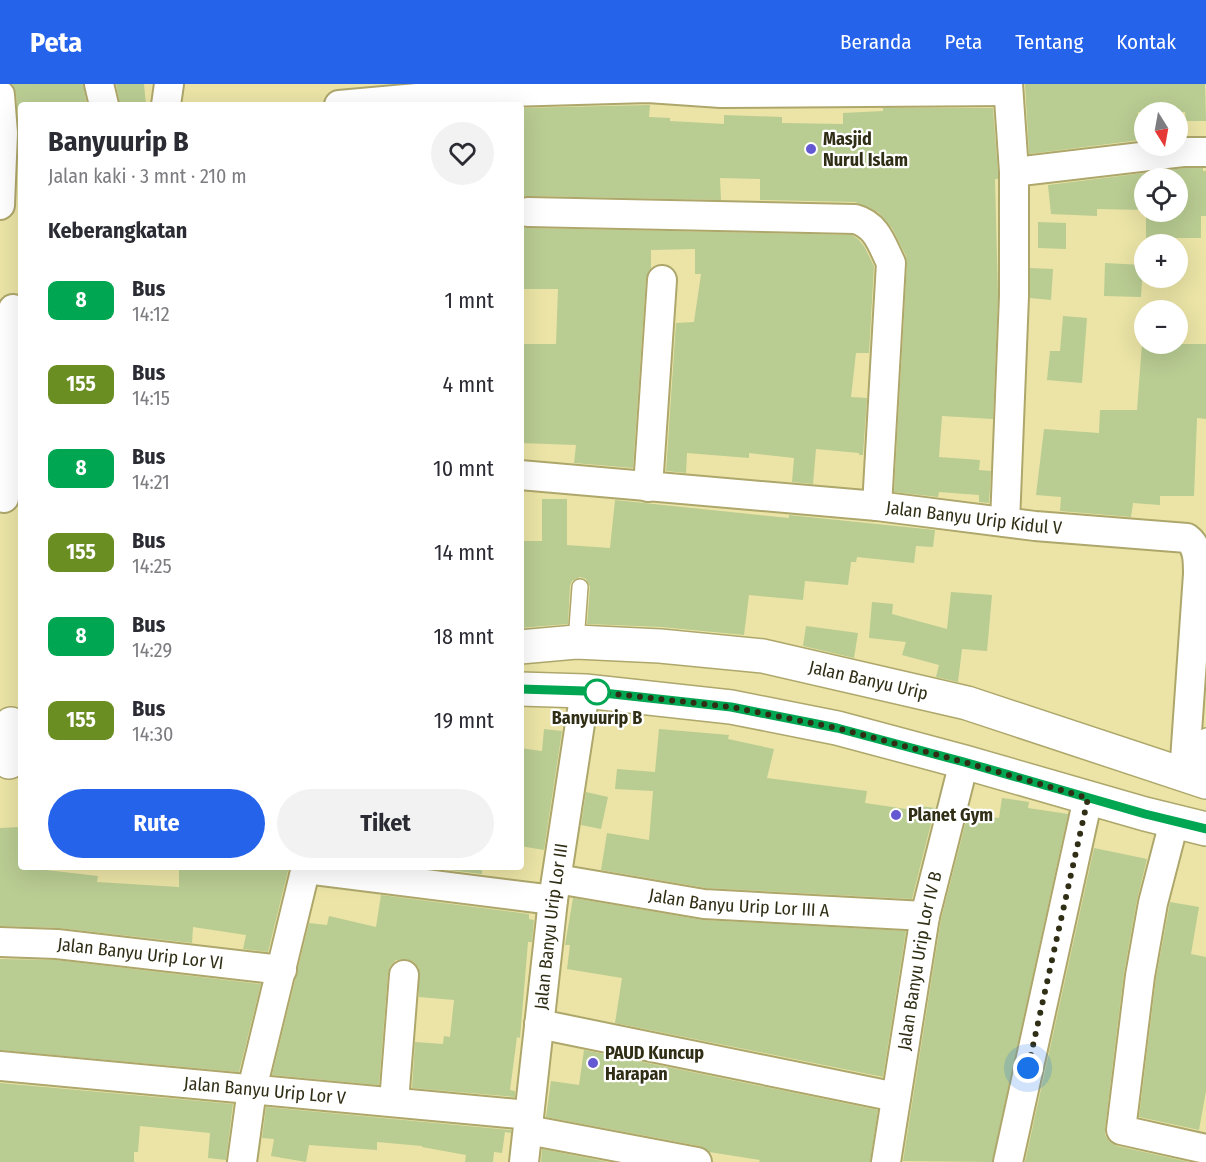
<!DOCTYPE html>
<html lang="id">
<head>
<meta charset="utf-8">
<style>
	:root { --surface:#fff; --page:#f2f2f3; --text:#2b2b33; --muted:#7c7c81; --accent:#2563eb }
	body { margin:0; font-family:"Fira Sans Condensed",sans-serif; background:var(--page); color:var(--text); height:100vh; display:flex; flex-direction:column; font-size:22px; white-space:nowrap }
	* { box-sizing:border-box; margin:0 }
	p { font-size:20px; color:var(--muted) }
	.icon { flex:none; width:33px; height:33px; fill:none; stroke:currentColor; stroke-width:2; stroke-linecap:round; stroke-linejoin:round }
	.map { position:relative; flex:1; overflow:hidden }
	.side { position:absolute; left:18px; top:18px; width:506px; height:768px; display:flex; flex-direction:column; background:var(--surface); border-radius:6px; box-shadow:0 6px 24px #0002 }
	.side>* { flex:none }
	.badge { padding:0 12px; border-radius:9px; font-size:21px; line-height:39px }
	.needle { width:39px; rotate:169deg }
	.tools { position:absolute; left:1134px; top:18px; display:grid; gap:12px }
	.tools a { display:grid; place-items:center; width:54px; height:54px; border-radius:50%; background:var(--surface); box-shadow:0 6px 24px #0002; font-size:30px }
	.you { position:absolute; width:30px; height:30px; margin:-15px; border:4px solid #fff; border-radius:50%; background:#1a73e8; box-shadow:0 0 0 9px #1a73e833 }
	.map>.badge { position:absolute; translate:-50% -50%; box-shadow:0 0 0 3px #fff }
	h2 { padding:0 30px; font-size:22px; line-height:54px }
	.round { display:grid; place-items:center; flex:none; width:63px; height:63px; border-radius:32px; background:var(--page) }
	.headline { display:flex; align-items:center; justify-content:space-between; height:102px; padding:0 30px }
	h1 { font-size:28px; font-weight:700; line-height:45px }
	.cta { display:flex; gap:12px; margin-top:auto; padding:12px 30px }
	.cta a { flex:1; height:69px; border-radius:36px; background:var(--accent); color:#fff; font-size:24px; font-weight:700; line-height:69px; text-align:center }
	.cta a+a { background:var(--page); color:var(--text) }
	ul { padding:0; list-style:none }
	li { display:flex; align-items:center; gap:18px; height:84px; padding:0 30px }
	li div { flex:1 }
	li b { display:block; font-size:22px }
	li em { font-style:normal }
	li .badge { min-width:66px; font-weight:700; text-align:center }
	header { display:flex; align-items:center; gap:36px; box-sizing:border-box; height:84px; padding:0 30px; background:var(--accent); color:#fff }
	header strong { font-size:28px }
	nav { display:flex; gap:33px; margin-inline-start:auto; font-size:21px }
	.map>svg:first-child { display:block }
	.building { fill:#b9cc92 }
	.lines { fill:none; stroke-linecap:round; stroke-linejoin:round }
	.lane-casing { stroke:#aea76c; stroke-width:18 }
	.street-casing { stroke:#aea76c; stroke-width:32 }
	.secondary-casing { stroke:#aea76c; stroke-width:36 }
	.lane { stroke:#fff; stroke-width:15 }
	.street { stroke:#fff; stroke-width:28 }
	.secondary { stroke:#fff; stroke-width:33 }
	.line-casing { stroke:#fff; stroke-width:14 }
	.line { stroke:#00a651; stroke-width:9 }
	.walk { stroke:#312e16; stroke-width:6; stroke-dasharray:0 10.8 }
	.poi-dot { fill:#6459d2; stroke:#fff; stroke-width:2 }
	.stop-dot { fill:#fff; stroke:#00a651; stroke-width:3 }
	.labels { text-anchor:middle; stroke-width:4.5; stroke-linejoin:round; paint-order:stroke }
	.poi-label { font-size:18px; font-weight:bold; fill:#312e16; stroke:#fff; text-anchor:start }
	.street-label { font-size:18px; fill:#312e16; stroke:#fff }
	.stop-label { font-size:18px; font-weight:bold; fill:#312e16; stroke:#fff }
</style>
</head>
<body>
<header>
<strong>Peta</strong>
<nav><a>Beranda</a><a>Peta</a><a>Tentang</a><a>Kontak</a></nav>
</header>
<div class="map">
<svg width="1206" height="1078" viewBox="0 0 1206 1078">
	<rect width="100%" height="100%" fill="#ebe4a6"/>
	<!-- building -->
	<g class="building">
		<polygon points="12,0 83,0 87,21 21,21 21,46 19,46 16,10"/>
		<polygon points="116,0 144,0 146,21 120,21"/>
		<polygon points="1025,0 1205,0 1206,37 1186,37 1185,28 1138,28 1140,56 1029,70"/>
		<polygon points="648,21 650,21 649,33 670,34 670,37 724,40 724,31 782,33 782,39 843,40 843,29 883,27 883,24 993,24 998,89 998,95 995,95 998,212 993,335 942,332 939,373 980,376 979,386 991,387 989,419 979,418 979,411 939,408 938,413 894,408 907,179 906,172 892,144 878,128 855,118 760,116 760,95 720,94 721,116 528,112 520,113 520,84 524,84 520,24"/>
		<polygon points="1184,84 1203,84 1203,87 1206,87 1206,132 1201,132 1201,154 1146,154 1146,128 1178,128 1178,94 1144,94 1144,126 1097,125 1097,132 1051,130 1048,101"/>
		<polygon points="1038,138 1066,139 1066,165 1038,164"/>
		<polygon points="520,142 528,144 852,151 858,155 864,162 874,182 869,269 856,269 851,313 867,314 863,371 859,371 859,369 816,365 813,400 792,398 794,374 749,369 749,374 687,369 686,389 666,387 676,239 694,238 701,190 695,190 695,165 651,166 651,184 646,195 633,384 574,379 576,361 520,359 520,260 556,260 558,205 520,205"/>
		<polygon points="1105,179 1143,181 1141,213 1104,212"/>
		<polygon points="1030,184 1053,185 1051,216 1030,214"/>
		<polygon points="1063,232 1087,234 1082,299 1047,296 1050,267 1060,267"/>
		<polygon points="1142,260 1206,260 1206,335 1197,334 1194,412 1160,412 1160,421 1133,419 1131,433 1060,427 1061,413 1036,411 1044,345 1099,349 1100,326 1137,326"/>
		<polygon points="542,415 567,415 567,461 610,464 615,416 789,434 789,431 935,446 933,463 916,462 914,479 857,473 856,478 851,478 848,501 805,497 803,516 749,511 744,551 661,543 587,540 590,503 586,495 580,493 572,497 570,502 568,540 520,544 520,507 524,507 524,457 542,457"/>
		<polygon points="951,508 992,511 987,567 962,565 958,598 936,593 939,581 902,571 906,558 869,554 872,518 893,520 892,530 947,545"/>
		<polygon points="806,542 858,549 854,574 803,562"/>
		<polygon points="544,645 562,647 544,766 520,762 520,664 542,667"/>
		<polygon points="659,645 729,651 728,655 774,665 767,694 867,707 865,719 920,727 920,722 935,724 912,815 706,804 601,786 607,749 649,756 653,707 615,705 617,685 655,688"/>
		<polygon points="586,708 608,713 601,745 581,741"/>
		<polygon points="1002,714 1029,718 1028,724 1068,730 992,1078 903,1077 941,835 968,729 999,734"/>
		<polygon points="19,743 20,783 98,792 97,798 179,803 179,783 289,783 268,868 243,865 246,851 193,843 192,859 59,844 0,842 0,744"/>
		<polygon points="1094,764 1147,775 1137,816 1124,889 1105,1044 1105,1051 1110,1058 1117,1062 1189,1078 1025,1078"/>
		<polygon points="423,783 482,783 482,790"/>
		<polygon points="381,811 529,830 529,835 534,836 532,858 528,858 520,954 517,953 510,1006 515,1007 515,1013 412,1004 415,958 443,960 444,952 450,953 454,916 419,913 419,884 414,878 406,875 396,876 390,882 388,889 379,1001 272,991 309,839 327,841 329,832 376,843"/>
		<polygon points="573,814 703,836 906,847 883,993 615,939 622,894 567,885 570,861 565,861"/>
		<polygon points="1170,818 1199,823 1191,870 1206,873 1206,1007 1199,1046 1139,1033 1156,894"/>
		<polygon points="0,875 56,876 261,900 239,988 0,966"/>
		<polygon points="584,966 878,1026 870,1078 759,1078 760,1076 709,1068 700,1062 546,1033 551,997 579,1001"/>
		<polygon points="0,999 233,1020 226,1076 208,1074 210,1049 140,1042 138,1068 134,1068 134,1078 0,1078"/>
		<polygon points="266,1023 511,1046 511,1049 505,1048 502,1069 494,1068 493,1078 465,1078 466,1071 422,1063 422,1062 377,1058 377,1066 309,1061 306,1078 271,1072 274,1055 262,1054"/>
		<polygon points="542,1065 608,1078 541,1078"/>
	</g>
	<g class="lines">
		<!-- lane casing -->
		<g class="lane-casing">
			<g id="lane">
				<polyline points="576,558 580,503"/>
				<polyline points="1200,697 1206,652"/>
			</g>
		</g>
		<!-- street casing -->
		<g class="street-casing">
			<g id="street">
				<polyline points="99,0 104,21"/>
				<polyline points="0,11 3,49 0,121"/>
				<polyline points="166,21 169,0"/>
				<polyline points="339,21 472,9 648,4 721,9 1008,7"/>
				<polyline points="1014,88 1183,68 1206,68"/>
				<path d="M528 128 855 135C877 141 882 161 891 179L877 422"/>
				<path id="s1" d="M520 391 877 422 1035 442 1187 454C1198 462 1198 476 1198 490L1184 691"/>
				<polyline points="648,403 662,196"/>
				<polyline points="4,414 13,225"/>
				<polyline points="1005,438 1014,212 1014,88 1008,0"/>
				<polyline points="1174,738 1153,819 1140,892 1121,1046 1206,1065"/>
				<polyline points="306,785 553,816"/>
				<path id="s2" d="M557 795 704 820 925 832"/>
				<path id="s3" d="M0 858 57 860 282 886"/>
				<polyline points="539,940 896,1013"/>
				<path id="s4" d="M0 982 529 1031"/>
				<polyline points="394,1018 404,891"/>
				<polyline points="528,1046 697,1078"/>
				<polyline points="242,1078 252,1005 306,783"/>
				<path id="s5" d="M524 1078 553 816 585 607"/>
				<path id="s6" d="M886 1078 925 832 964 678"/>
				<polyline points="1008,1078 1088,714"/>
			</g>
		</g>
		<!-- secondary casing -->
		<g class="secondary-casing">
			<g id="secondary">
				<path id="s7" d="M520 563 576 558 660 562 763 572 967 619 1206 698"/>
				<polyline points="520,605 585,607 731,623 837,644 964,678 1145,730 1206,745"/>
				<polyline points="9,678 11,640"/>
			</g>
		</g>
		<!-- lane -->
		<use href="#lane" class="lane"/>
		<!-- street -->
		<use href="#street" class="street"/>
		<!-- secondary -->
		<use href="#secondary" class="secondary"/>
	</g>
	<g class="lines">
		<!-- line casing -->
		<g class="line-casing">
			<polyline id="line" points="520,605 585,607 731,623 837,644 964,678 1145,730 1206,745"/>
		</g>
		<!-- line -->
		<use href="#line" class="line"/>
		<!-- walk -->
		<polyline class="walk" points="597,608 731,623 837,644 964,678 1088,714 1028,984"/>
	</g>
	<!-- markers -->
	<g class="poi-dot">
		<circle cx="811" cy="65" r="6"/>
		<circle cx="896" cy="731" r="6"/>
		<circle cx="593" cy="979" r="6"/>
	</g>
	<circle class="stop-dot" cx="597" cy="608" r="12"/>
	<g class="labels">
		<!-- poi labels -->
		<g class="poi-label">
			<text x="823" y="61">Masjid<tspan x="823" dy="21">Nurul Islam</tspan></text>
			<text x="908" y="737">Planet Gym</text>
			<text x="605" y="975">PAUD Kuncup<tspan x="605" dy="21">Harapan</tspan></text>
		</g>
		<!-- street labels -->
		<g class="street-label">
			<text dy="6" stroke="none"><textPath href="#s1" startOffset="456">Jalan Banyu Urip Kidul V</textPath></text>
			<text dy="6" stroke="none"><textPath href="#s7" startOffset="352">Jalan Banyu Urip</textPath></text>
			<text dy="6" stroke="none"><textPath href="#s2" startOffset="184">Jalan Banyu Urip Lor III A</textPath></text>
			<text dy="6" stroke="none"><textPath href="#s5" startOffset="237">Jalan Banyu Urip Lor III</textPath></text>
			<text dy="6" stroke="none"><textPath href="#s3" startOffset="141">Jalan Banyu Urip Lor VI</textPath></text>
			<text dy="6" stroke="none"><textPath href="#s6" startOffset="204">Jalan Banyu Urip Lor IV B</textPath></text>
			<text dy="6" stroke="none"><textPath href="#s4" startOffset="266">Jalan Banyu Urip Lor V</textPath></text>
		</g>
		<!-- stop labels -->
		<g class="stop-label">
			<text x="597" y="640">Banyuurip B</text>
		</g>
	</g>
</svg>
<div class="tools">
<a><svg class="needle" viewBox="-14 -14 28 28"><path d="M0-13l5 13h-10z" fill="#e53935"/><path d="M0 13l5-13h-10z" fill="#7c7c81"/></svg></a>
<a><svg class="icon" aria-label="locate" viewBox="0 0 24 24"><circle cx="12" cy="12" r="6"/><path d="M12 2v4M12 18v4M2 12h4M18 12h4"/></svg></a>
<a>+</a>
<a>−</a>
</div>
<div class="you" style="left:1028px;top:984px"></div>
<section class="side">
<div class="headline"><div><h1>Banyuurip B</h1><p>Jalan kaki · 3 mnt · 210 m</p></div><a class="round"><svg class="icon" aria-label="heart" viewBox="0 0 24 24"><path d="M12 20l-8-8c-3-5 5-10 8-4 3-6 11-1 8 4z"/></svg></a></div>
<h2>Keberangkatan</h2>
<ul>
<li><span class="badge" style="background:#00a651;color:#fff">8</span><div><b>Bus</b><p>14:12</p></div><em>1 mnt</em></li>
<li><span class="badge" style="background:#6b8e23;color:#fff">155</span><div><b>Bus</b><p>14:15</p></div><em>4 mnt</em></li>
<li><span class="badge" style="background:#00a651;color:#fff">8</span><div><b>Bus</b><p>14:21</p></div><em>10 mnt</em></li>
<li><span class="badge" style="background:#6b8e23;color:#fff">155</span><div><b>Bus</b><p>14:25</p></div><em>14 mnt</em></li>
<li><span class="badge" style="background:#00a651;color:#fff">8</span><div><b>Bus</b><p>14:29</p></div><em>18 mnt</em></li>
<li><span class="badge" style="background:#6b8e23;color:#fff">155</span><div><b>Bus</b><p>14:30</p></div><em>19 mnt</em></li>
</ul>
<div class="cta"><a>Rute</a><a>Tiket</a></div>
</section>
</div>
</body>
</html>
